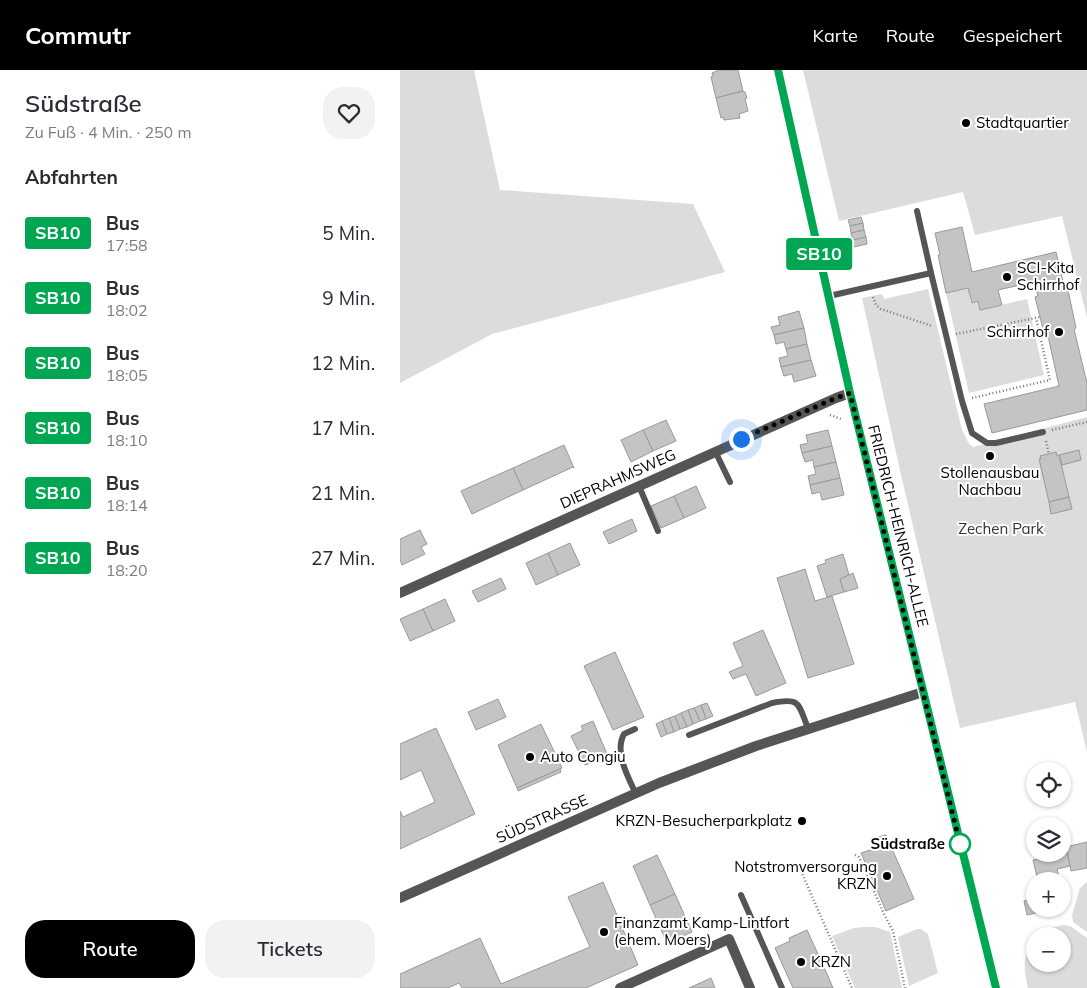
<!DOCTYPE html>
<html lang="de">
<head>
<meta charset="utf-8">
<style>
	:root { --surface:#fff; --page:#f2f2f3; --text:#2b2b33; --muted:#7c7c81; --accent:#000 }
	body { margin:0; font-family:Mulish,sans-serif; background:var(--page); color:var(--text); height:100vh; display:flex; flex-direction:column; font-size:19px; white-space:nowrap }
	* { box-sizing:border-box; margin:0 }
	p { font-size:16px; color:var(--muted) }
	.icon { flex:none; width:28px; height:28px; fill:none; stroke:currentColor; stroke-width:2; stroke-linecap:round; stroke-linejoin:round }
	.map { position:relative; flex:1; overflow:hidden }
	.side { display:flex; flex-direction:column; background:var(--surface); width:400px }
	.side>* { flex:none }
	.badge { padding:0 10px; border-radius:4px; font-size:18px; line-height:32px }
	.tools { position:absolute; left:626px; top:692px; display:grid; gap:10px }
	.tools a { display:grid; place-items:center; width:45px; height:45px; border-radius:50%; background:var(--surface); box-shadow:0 1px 4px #0004; font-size:25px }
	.you { position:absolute; width:25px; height:25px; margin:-12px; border:4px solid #fff; border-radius:50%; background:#1a73e8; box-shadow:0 0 0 8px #1a73e833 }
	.map>.badge { position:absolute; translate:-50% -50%; box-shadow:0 0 0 2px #fff }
	h2 { padding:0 25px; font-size:19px; line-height:45px }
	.round { display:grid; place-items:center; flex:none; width:52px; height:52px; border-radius:20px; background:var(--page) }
	.head { display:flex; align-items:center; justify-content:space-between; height:85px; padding:0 25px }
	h1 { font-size:24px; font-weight:600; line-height:38px }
	.action { display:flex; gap:10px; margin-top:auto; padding:10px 25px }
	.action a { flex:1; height:58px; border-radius:20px; background:var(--accent); color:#fff; font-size:20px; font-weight:600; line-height:58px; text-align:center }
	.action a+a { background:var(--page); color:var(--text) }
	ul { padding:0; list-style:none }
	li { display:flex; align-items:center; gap:15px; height:65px; padding:0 25px }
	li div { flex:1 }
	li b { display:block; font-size:19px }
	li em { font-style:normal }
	li .badge { min-width:55px; font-weight:700; text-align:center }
	header { display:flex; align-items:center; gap:30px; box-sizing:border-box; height:70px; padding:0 25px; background:var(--accent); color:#fff }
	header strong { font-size:24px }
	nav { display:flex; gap:28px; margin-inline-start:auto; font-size:18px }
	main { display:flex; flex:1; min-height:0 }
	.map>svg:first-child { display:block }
	.green { fill:#dcdcdc }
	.building { fill:#c4c4c4; stroke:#999 }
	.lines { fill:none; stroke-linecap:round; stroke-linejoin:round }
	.path { stroke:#777; stroke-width:2.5; stroke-dasharray:1 2.5; stroke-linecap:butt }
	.lane { stroke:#555; stroke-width:6 }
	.street { stroke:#555; stroke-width:10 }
	.secondary { stroke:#222; stroke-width:10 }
	.line-casing { stroke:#fff; stroke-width:11 }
	.line { stroke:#00a651; stroke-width:8 }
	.walk { stroke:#000; stroke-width:5; stroke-dasharray:0 9 }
	.poi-dot { fill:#000; stroke:#fff; stroke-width:2 }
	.stop-dot { fill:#fff; stroke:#00a651; stroke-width:2.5 }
	.labels { text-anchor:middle; stroke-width:4; stroke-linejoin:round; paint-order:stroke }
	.poi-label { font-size:15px; fill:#000; stroke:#fff; text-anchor:start }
	.street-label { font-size:15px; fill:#000; stroke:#fff }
	.park-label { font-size:15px; fill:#333; stroke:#fff }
	.stop-label { font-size:15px; font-weight:bold; fill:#000; stroke:#fff; text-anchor:end }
</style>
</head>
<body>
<header>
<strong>Commutr</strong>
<nav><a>Karte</a><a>Route</a><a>Gespeichert</a></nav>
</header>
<main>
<section class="side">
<div class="head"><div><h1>Südstraße</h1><p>Zu Fuß · 4 Min. · 250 m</p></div><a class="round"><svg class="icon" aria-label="heart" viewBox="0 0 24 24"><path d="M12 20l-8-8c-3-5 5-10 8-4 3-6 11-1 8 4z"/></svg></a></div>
<h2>Abfahrten</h2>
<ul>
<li><span class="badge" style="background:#00a651;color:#fff">SB10</span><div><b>Bus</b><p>17:58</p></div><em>5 Min.</em></li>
<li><span class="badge" style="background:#00a651;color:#fff">SB10</span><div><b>Bus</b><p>18:02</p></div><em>9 Min.</em></li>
<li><span class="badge" style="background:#00a651;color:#fff">SB10</span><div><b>Bus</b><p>18:05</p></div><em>12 Min.</em></li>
<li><span class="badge" style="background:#00a651;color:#fff">SB10</span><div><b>Bus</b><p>18:10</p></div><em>17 Min.</em></li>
<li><span class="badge" style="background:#00a651;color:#fff">SB10</span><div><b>Bus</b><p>18:14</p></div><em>21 Min.</em></li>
<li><span class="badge" style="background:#00a651;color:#fff">SB10</span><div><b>Bus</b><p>18:20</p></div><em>27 Min.</em></li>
</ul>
<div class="action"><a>Route</a><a>Tickets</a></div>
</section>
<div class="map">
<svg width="687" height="918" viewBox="0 0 687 918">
	<rect width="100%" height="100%" fill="#fff"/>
	<!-- green -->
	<g class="green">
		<polygon points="0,0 74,0 100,120 293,134 325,202 92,264 0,313"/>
		<polygon points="403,0 687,0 687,248 662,146 575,165 563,122 439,151"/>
		<polygon points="568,218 571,233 578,231 580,240 627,229 644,305 569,323 546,223"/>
		<polygon points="528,219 562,360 569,374 573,377 687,347 687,682 675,632 560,658 499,396 462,228 482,224 484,229"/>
		<polygon points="687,812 687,862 673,852 672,845 680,818"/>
		<path d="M663 855 670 856 687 868V918H628C624 897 621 888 635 869V894H662V866H637L644 860Z"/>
		<polygon points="464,857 475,857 490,862 502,918 455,918 432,866 454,858"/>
		<polygon points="517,859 521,859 528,864 538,903 509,916 498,867"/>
	</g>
	<!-- building -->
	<g class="building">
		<polygon points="319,0 338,0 343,21 316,28 311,7 313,6 312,3"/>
		<polygon points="343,21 343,22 345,22 347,28 345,29 348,41 339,44 340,48 324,50 323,47 321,48 316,28"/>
		<polygon points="461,147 463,153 450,156 448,150"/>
		<polygon points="463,153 464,160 451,163 450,156"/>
		<polygon points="562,157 572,202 656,182 665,220 668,220 676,258 674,259 687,313 687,340 592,363 584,334 659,316 648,266 645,267 635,227 638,226 634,212 598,220 602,235 580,240 578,231 572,233 568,218 546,223 538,185 540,185 535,163"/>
		<polygon points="464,160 466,167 453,170 451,163"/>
		<polygon points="466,167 467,174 454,177 453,170"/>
		<polygon points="399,241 404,258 374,265 371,257 380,255 378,247"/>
		<polygon points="404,258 407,274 386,279 384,272 376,274 374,265"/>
		<polygon points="407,274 411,290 381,297 379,288 388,286 386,279"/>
		<polygon points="411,290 416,306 394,312 392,304 384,306 381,297"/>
		<polygon points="266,350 276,371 253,381 243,360"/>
		<polygon points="243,360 253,381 231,392 221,370"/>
		<polygon points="428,360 432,376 402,383 400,375 408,373 406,365"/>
		<polygon points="164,375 174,398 173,397 123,420 113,398"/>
		<polygon points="432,376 436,392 414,397 413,390 405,392 402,383"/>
		<polygon points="679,380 681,390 662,395 659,385"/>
		<polygon points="656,382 657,386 659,385 669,427 649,432 639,389 641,389 640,386"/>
		<polygon points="436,392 440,408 410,415 408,406 416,404 414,397"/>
		<polygon points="113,398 123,420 72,444 61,421"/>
		<polygon points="440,408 444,425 422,430 420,422 412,424 410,415"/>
		<polygon points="296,416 306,438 284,448 274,426"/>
		<polygon points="274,426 284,448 261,458 251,436"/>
		<polygon points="669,427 672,439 651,444 649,432"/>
		<polygon points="232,449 237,461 209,474 203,462"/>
		<polygon points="20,460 27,474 21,477 25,484 2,495 0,489 0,469"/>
		<polygon points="170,473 180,495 158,505 148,483"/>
		<polygon points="148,483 158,505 136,515 126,493"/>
		<polygon points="443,484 449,505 440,509 444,522 427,527 417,496 426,493 425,490"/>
		<polygon points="405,499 415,531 432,526 454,594 408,608 377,508"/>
		<polygon points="453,503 458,518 444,522 440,509"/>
		<polygon points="101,508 106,519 78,532 72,521"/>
		<polygon points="45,529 55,551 33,561 23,539"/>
		<polygon points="23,539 33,561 10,571 0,549"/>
		<polygon points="363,560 386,613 356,626 346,604 333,609 329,602 343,596 333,573"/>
		<polygon points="215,582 244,647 213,660 184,596"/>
		<polygon points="98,629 106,647 76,660 68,642"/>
		<polygon points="307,633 313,646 306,649 301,635"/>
		<polygon points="301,635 306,649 300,651 294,638"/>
		<polygon points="294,638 300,651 293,654 288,640"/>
		<polygon points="288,640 293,654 287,657 281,643"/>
		<polygon points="281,643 287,657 280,659 275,646"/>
		<polygon points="275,646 280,659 274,662 269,648"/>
		<polygon points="269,648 274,662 267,664 262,651"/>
		<polygon points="193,651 207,684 197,688 194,692 185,695 171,666 183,660 181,656"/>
		<polygon points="262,651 267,664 261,667 256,654"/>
		<polygon points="141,654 162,698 117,718 98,675"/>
		<polygon points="36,658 75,744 0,779 0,741 3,747 35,732 21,700 0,710 0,674"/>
		<polygon points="160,699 161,702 118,721 117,718"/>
		<polygon points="486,765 514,829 486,841 461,783 476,778 472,769"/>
		<polygon points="687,772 687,798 671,801 666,777"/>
		<polygon points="667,782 670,796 657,799 660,811 638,811 633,790"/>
		<polygon points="257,785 275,824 250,835 233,796"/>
		<polygon points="203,812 238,895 186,918 62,918 59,913 48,918 0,918 0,904 80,868 101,914 190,877 168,827"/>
		<polygon points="275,824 292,862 267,873 250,835"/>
		<polygon points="635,828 635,839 653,839 627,845 624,831"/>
		<polygon points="407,860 428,906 433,918 393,918 375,878 390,871 389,868"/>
		<polygon points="311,908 315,918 289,918"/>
	</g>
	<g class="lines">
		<!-- path -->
		<g class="path">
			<polyline points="473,227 476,235 481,239 532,256"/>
			<polyline points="556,264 640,247"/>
			<polyline points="572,328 650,310 636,248"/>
			<polyline points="430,345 441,349"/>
			<polyline points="652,360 687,352"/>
			<polyline points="646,371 649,384"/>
			<polyline points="455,785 459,787 484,844 493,861 505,918"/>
			<polyline points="401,801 452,918"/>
		</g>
		<!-- lane -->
		<g class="lane">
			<polyline points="531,203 562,331 572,363 587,373 596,373 643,362"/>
			<polyline points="429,226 531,203 517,141"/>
			<polyline points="315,381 330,412"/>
			<polyline points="239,416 258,461"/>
			<path d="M235 659 224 664C214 682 228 707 236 724"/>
			<path d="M289 665 372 633C401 627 398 634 408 658"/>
			<polyline points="341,825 382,918"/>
		</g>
		<!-- street -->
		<g class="street">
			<polyline points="0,523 436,328 450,323"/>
			<polyline points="0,828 259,713 356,676 523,622"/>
			<polyline points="220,918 329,869 350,918"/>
		</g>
		<!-- secondary -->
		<polyline class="secondary" points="378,0 450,323 596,918"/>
	</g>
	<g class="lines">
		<!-- line casing -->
		<g class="line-casing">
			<polyline id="line" points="378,0 450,323 596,918"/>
		</g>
		<!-- line -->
		<use href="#line" class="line"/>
		<!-- walk -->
		<polyline class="walk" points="341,369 436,328 450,323 560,774"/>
	</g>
	<!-- markers -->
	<g class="poi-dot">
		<circle cx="566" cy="53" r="5"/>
		<circle cx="607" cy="207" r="5"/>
		<circle cx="659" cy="262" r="5"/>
		<circle cx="590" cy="386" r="5"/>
		<circle cx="130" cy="687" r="5"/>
		<circle cx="402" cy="751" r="5"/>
		<circle cx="487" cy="806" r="5"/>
		<circle cx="204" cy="862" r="5"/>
		<circle cx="401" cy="892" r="5"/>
	</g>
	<circle class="stop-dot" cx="560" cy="774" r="10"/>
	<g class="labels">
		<!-- poi labels -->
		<g class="poi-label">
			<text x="576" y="58">Stadtquartier</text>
			<text x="617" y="203">SCI-Kita<tspan x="617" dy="17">Schirrhof</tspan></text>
			<text x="649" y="267" text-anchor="end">Schirrhof</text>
			<text x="590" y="408" text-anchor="middle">Stollenausbau<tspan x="590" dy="17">Nachbau</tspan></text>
			<text x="140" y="692">Auto Congiu</text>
			<text x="392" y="756" text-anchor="end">KRZN-Besucherparkplatz</text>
			<text x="477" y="802" text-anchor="end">Notstromversorgung<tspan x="477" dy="17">KRZN</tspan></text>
			<text x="214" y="858">Finanzamt Kamp-Lintfort<tspan x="214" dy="17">(ehem. Moers)</tspan></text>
			<text x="411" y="897">KRZN</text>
		</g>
		<!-- street labels -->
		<g class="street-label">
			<text transform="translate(218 409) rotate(-24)" y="5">DIEPRAHMSWEG</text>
			<text transform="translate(498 456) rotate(76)" y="5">FRIEDRICH-HEINRICH-ALLEE</text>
			<text transform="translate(142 749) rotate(-24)" y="5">SÜDSTRASSE</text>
		</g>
		<!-- park labels -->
		<g class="park-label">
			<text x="601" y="464">Zechen Park</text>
		</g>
		<!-- stop labels -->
		<g class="stop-label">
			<text x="545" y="779">Südstraße</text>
		</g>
	</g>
</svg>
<div class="tools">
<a><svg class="icon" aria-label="locate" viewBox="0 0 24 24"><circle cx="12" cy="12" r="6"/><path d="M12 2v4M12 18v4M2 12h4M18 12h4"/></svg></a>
<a><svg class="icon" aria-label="layers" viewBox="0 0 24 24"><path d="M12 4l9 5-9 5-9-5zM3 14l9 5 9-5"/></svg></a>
<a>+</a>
<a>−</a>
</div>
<div class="you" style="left:341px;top:369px"></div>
<b class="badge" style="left:419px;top:184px;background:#00a651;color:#fff">SB10</b>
</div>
</main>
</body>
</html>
